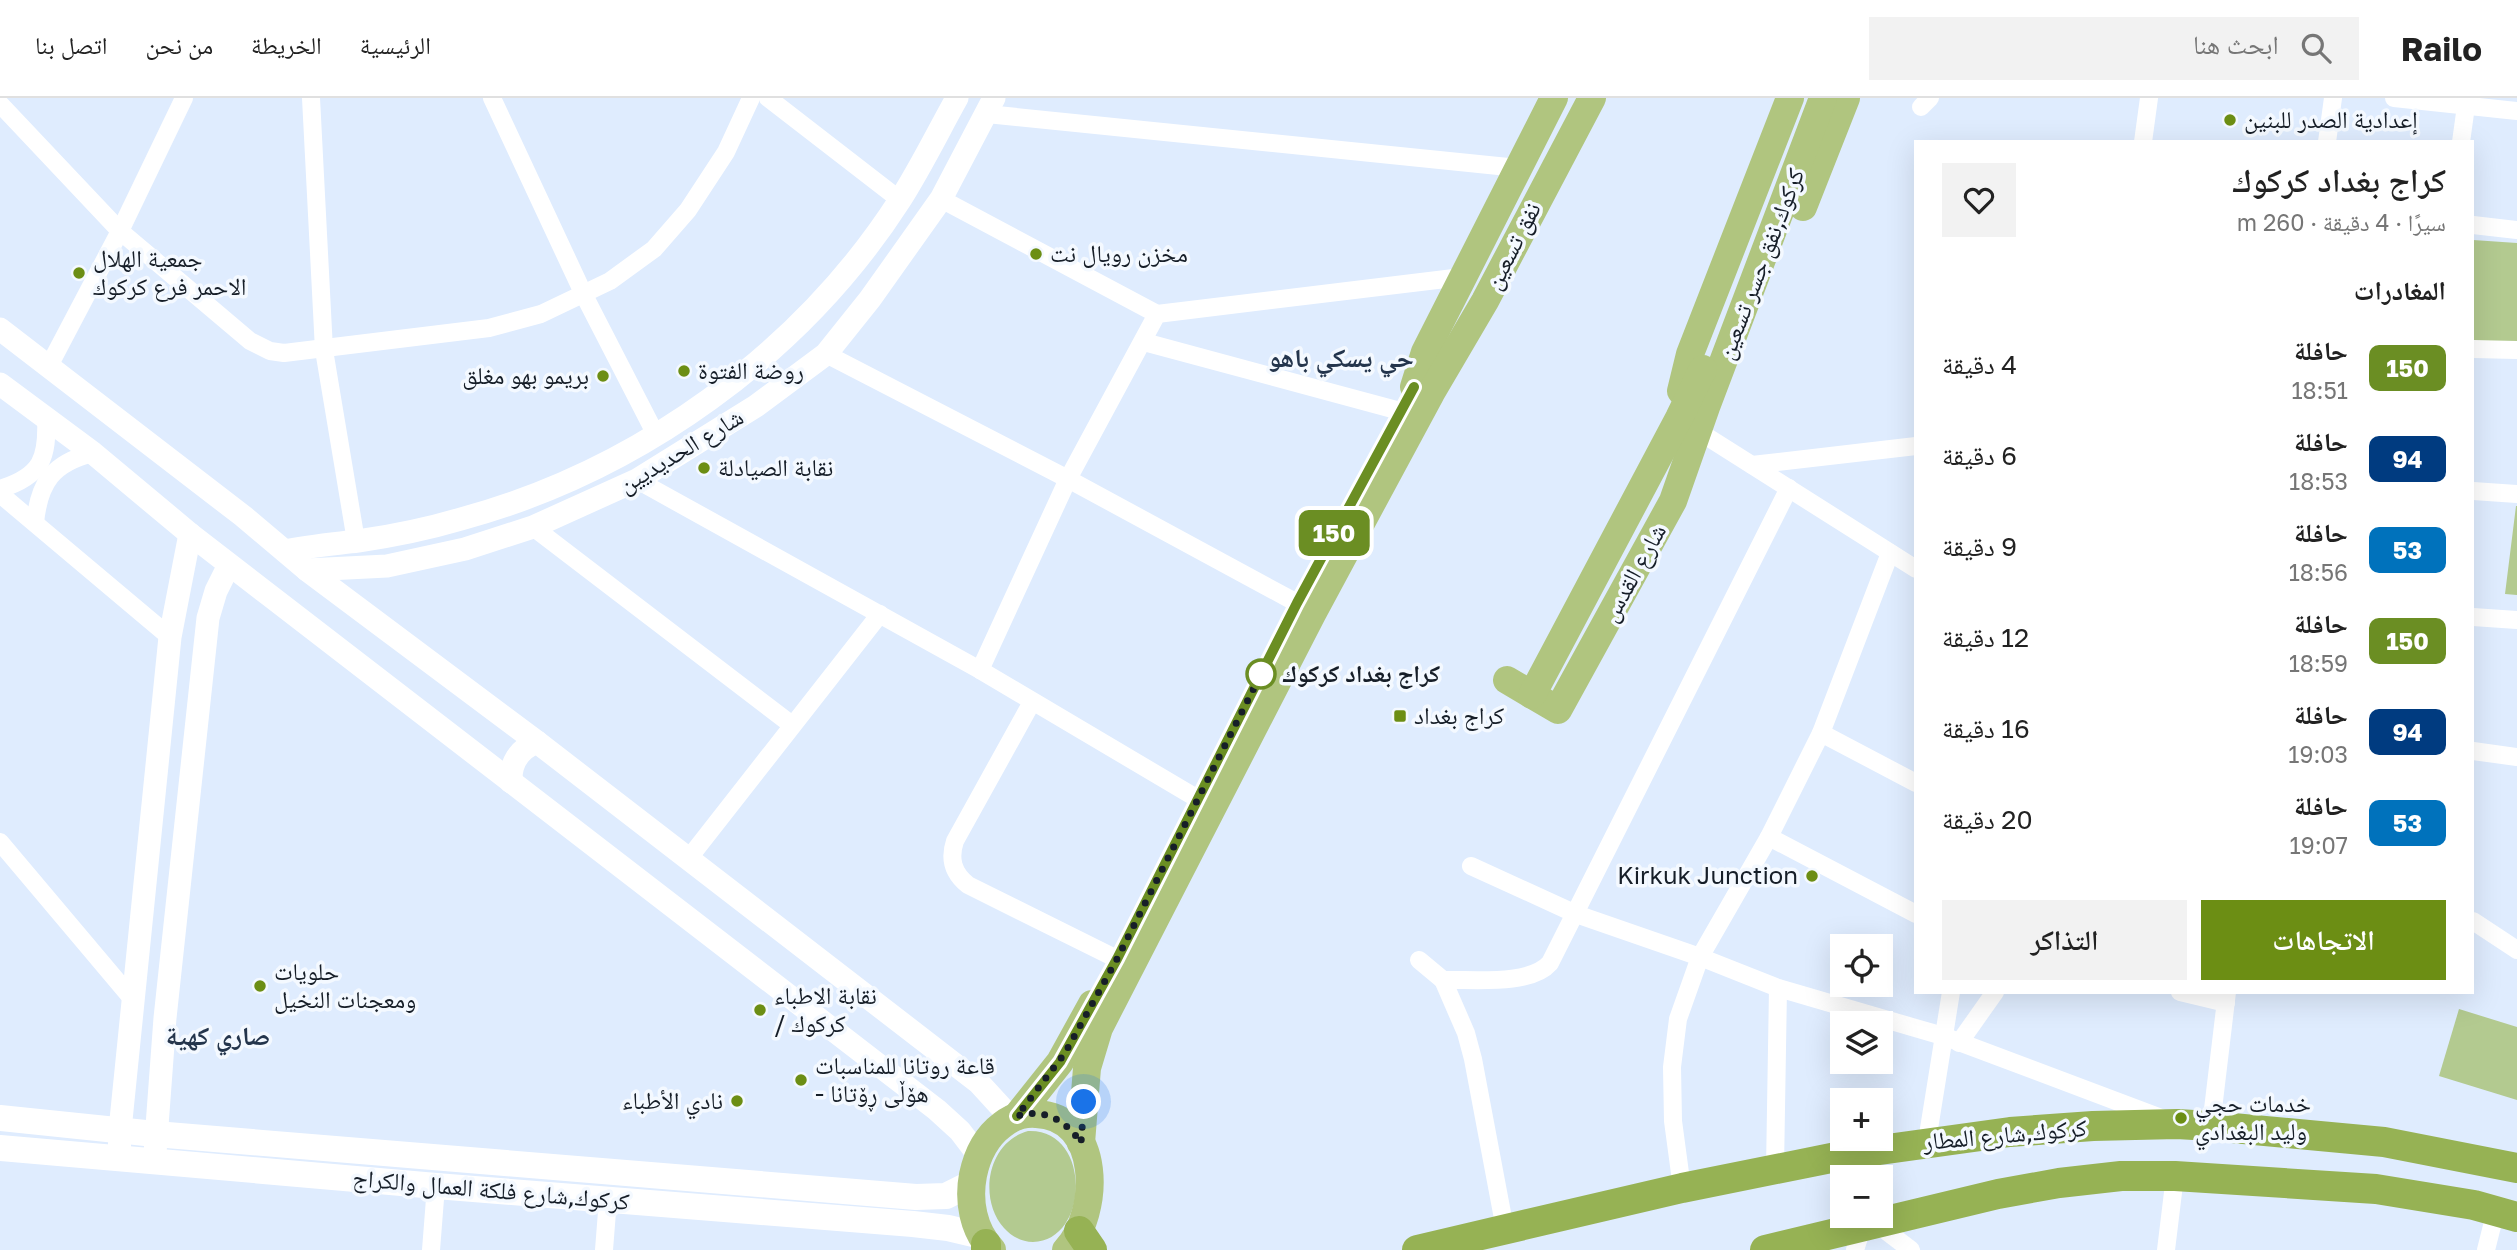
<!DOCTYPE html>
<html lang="ar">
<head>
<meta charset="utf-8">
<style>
	:root { --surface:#fff; --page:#f2f2f2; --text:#222; --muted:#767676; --line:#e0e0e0; --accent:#6c8e14 }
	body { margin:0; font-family:"Golos Text","Noto Naskh Arabic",sans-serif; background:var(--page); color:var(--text); direction:rtl; height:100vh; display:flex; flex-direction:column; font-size:26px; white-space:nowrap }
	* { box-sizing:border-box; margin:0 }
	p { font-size:23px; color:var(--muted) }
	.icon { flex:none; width:38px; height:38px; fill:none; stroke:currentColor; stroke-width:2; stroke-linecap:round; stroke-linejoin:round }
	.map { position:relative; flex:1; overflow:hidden; direction:ltr }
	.details { position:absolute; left:1914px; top:42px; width:560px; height:854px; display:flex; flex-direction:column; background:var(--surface); border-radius:0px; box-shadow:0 7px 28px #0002; direction:rtl }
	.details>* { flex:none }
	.badge { padding:0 14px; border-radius:10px; font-size:24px; line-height:46px }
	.fabs { position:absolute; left:1830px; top:836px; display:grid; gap:14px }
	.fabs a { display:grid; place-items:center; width:63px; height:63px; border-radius:0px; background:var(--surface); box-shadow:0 7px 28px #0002; font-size:35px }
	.you { position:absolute; width:35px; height:35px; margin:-18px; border:5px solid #fff; border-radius:50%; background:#1a73e8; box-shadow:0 0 0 10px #1a73e833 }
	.map>.badge { position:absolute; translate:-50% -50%; box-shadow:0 0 0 4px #fff }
	h2 { padding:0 28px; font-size:26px; line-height:63px }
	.round { display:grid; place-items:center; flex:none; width:74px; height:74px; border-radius:0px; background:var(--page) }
	.overview { display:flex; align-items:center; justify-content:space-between; height:119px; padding:0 28px }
	h1 { font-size:33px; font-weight:600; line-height:52px }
	.cta { display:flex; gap:14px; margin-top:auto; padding:14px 28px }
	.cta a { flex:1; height:80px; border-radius:0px; background:var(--accent); color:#fff; font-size:28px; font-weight:600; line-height:80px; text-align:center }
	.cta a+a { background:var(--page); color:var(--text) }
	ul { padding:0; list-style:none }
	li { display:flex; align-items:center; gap:21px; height:91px; padding:0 28px }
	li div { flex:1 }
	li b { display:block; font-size:26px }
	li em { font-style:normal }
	li .badge { min-width:77px; font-weight:700; text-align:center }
	header { display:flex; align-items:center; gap:42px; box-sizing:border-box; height:98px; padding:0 35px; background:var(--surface); border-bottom:2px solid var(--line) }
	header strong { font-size:33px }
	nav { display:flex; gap:38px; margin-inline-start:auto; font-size:24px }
	.search { width:490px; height:63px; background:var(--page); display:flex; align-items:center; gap:18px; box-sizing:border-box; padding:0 24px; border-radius:0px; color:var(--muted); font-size:26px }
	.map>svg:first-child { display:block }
	.green { fill:#b3ca90 }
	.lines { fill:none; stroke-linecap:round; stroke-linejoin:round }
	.minor { stroke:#fff; stroke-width:18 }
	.tertiary { stroke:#fff; stroke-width:23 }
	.secondary { stroke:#fff; stroke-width:26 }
	.primary { stroke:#b0c57f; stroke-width:28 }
	.trunk { stroke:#96b254; stroke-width:30 }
	.line-casing { stroke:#fff; stroke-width:16 }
	.line { stroke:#6b8e23; stroke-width:10 }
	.walk { stroke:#161e28; stroke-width:7; stroke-dasharray:0 12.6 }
	.poi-dot { fill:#6c8e14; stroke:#f4f9ff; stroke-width:2.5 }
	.stop-dot { fill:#fff; stroke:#6b8e23; stroke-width:3.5 }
	.labels { text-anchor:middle; stroke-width:7; stroke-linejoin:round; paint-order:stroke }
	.poi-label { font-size:24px; fill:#161e28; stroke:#f4f9ff; text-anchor:start }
	.street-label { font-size:24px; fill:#161e28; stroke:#f4f9ff }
	.stop-label { font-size:24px; font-weight:bold; fill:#161e28; stroke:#f4f9ff; text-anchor:start }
	.neighbourhood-label { font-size:26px; font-weight:bold; fill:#24354c; stroke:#f4f9ff }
</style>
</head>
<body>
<header>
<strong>Railo</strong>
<div class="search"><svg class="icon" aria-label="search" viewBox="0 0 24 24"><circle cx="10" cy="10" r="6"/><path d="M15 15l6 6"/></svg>ابحث هنا</div>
<nav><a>الرئيسية</a><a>الخريطة</a><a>من نحن</a><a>اتصل بنا</a></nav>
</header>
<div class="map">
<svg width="2517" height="1152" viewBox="0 0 2517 1152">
	<rect width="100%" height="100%" fill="#dfecfe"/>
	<!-- green -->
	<g class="green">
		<polygon points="2473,142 2517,145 2517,248 2473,246"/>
		<polygon points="2516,408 2517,408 2517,497 2505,496"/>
		<polygon points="2459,911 2517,929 2517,1002 2439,978"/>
		<path d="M1028 1033C1092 1030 1090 1143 1033 1144 1022 1144 1011 1138 1004 1130 978 1101 987 1044 1028 1033Z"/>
	</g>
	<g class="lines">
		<!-- minor -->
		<g class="minor">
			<polyline points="311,0 324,252 356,443"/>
			<polyline points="492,0 584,197 656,337"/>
			<polyline points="768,0 900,102"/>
			<polyline points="2394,0 2517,13"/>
			<polyline points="0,6 120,133 250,243 270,253 284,255 489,230 541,216 610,183 654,151 688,112 726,54 751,0"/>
			<polyline points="1921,9 1930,0"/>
			<polyline points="987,16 1518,70"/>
			<polyline points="2143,44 2149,0"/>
			<polyline points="2327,44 2333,0"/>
			<polyline points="2461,44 2466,8"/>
			<polyline points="941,101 1157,216"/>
			<polyline points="2473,127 2517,132"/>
			<polyline points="1144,244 1400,313"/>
			<polyline points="2473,251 2517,252"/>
			<polyline points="826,256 1068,381 1297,505"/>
			<polyline points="49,268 120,133 184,0"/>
			<polyline points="1698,333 1916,471"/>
			<polyline points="1752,367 1916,348"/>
			<polyline points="637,382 980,572 1198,701"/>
			<path d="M0 391C42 378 48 360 46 319"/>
			<polyline points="2473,393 2517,396"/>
			<polyline points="0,396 170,539"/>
			<path d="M35 425C39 384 53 365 93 355"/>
			<polyline points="533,429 792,627"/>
			<polyline points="2473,519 2517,522"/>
			<polyline points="980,572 1068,381 1157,216 1462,179"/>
			<path d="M1032 604 955 743C949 761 953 775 968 787L1117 861"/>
			<polyline points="1821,635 1916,685"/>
			<polyline points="2473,653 2517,659"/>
			<polyline points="1769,739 1916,816"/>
			<polyline points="0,744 134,903"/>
			<polyline points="689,760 880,516"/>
			<polyline points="1471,768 1576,816 1700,859 1778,890 1943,938 2161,1020"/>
			<polyline points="2473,823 2517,852"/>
			<path d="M1419 862 1443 882C1472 881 1530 888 1550 865L1789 390"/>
			<polyline points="1443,882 1466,935 1473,961 1505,1131"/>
			<polyline points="2180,894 2226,905"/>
			<polyline points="1959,945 1995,894"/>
			<polyline points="2211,1028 2227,894"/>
			<polyline points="1927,1043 1951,894"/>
			<polyline points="1775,1071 1778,890"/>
			<polyline points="1682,1090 1673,1023 1672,969 1678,921 1700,859 1769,739 1821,635 1890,455"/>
			<polyline points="1877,1126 1911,1152"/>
			<polyline points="431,1152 436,1088"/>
			<polyline points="604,1152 608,1101"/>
			<polyline points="1855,1152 1862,1130"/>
			<polyline points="2166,1152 2175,1078"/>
			<polyline points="2486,1152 2496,1112"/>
		</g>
		<!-- tertiary -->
		<g class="tertiary">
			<polyline points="0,231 243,418 307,472 537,644 979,985 1011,1020"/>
			<polyline points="0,286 93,355 190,436 269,497 937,1012 960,1033 979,1058"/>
			<path d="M285 453C309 448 333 446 358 443 393 438 427 431 461 421 638 373 801 256 900 102 921 69 938 34 957 0"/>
			<polyline points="307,472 387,468 465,451 533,429 637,382 756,308 826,256 870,201 941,101 994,0"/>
			<path d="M511 684C510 665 519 651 537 644"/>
			<polyline points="155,1055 165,920 208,520 216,493 229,467"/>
			<polyline points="119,1061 120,1032 170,539 190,436"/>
		</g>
		<!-- secondary -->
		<g class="secondary">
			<polyline points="0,1020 155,1036 916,1099 946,1098 972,1085"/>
			<polyline points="0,1050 436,1088 913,1126 948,1130 982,1138"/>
		</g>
		<!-- primary -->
		<g class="primary">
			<polyline points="1803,109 1846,0"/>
			<polyline points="1414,289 1425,254 1554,0"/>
			<polyline points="1681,293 1690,256 1790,0"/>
			<polyline points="1507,582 1558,612 1673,403 1706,309 1823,0"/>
			<polyline points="1532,597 1679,320 1703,271"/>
			<polyline points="1017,1018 1060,964 1092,906"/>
			<polyline points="1081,1045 1087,970 1099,930 1312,516 1431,295 1485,203 1592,0"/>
			<path d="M992 1152C973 1132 968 1103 973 1077 977 1058 986 1039 1002 1027 1012 1019 1023 1015 1036 1016 1102 1018 1101 1115 1066 1152"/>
		</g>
		<!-- trunk -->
		<g class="trunk">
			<polyline points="1079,1133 1092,1152"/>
			<polyline points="986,1146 986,1152"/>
			<polyline points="1417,1152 1682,1090 1851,1056 2010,1034 2093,1028 2177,1026 2211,1028 2384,1044 2517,1070"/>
			<polyline points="1765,1152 1998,1096 2059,1085 2121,1078 2175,1078 2376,1091 2474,1107 2517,1119"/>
		</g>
	</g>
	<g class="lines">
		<!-- line casing -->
		<g class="line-casing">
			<polyline id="line" points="1017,1018 1060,964 1117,861 1297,505 1414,289"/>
		</g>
		<!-- line -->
		<use href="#line" class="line"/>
		<!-- walk -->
		<path class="walk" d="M1084 1004 1081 1045C1066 1022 1044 1010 1017 1018L1065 955 1117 861 1261 576"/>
	</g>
	<!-- markers -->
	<g class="poi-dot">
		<circle cx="2230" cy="22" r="7"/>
		<circle cx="1036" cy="156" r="7"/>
		<circle cx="79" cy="175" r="7"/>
		<circle cx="684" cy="273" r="7"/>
		<circle cx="603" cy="278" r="7"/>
		<circle cx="704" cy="370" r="7"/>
		<rect x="1393" y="611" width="14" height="14" rx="3.5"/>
		<circle cx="1812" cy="778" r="7"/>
		<circle cx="260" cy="888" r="7"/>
		<circle cx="760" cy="912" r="7"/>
		<circle cx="801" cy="982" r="7"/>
		<circle cx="737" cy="1003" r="7"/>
		<circle cx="2181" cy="1020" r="7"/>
	</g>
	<circle class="stop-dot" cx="1261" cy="576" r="14"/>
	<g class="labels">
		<!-- poi labels -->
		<g class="poi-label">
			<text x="2244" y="30">إعدادية الصدر للبنين</text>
			<text x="1050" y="164">مخزن رويال نت</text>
			<text x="93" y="169">جمعية الهلال<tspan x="93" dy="28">الاحمر فرع كركوك</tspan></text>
			<text x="698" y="281">روضة الفتوة</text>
			<text x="589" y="286" text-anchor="end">بريمو بهو مغلق</text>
			<text x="718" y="378">نقابة الصيادلة</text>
			<text x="1414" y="626">كراج بغداد</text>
			<text x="1798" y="786" text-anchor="end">Kirkuk Junction</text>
			<text x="274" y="882">حلويات<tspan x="274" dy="28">ومعجنات النخيل</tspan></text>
			<text x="774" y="906">نقابة الاطباء<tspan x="774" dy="28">/ كركوك</tspan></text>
			<text x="815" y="976">قاعة روتانا للمناسبات<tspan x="815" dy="28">- هۆڵی ڕۆتانا</tspan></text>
			<text x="723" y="1011" text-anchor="end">نادي الأطباء</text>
			<text x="2195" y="1014">خدمات حجي<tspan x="2195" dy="28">وليد البغدادي</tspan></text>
		</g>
		<!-- street labels -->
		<g class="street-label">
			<text transform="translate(1513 148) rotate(-63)" y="8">نفق تسعين</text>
			<text transform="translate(1761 166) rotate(-69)" y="8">كركوك,نفق جسر تسعين</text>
			<text transform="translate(681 353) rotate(-31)" y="8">شارع الحديديين</text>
			<text transform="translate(1634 475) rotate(-61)" y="8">شارع القدس</text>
			<text transform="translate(2005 1037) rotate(-5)" y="8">كركوك,شارع المطار</text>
			<text transform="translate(491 1092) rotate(5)" y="8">كركوك,شارع فلكة العمال والكراج</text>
		</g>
		<!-- stop labels -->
		<g class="stop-label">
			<text x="1282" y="584">كراج بغداد كركوك</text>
		</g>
		<!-- neighbourhood labels -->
		<g class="neighbourhood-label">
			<text x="1341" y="269">حي يسكي باهو</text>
			<text x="218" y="947">صاري كهية</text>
		</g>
	</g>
</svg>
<div class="fabs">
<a><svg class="icon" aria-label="locate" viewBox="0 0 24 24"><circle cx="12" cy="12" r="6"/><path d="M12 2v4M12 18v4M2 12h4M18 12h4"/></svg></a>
<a><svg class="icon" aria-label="layers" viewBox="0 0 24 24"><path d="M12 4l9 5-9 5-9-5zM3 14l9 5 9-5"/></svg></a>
<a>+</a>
<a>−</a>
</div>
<div class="you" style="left:1084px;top:1004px"></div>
<b class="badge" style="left:1334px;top:435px;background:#6b8e23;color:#fff">150</b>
<section class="details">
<div class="overview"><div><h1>كراج بغداد كركوك</h1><p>سيرًا · 4 دقيقة · 260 m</p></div><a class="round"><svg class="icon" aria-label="heart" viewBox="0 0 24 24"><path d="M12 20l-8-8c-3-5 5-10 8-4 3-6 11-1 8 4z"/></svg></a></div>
<h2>المغادرات</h2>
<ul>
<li><span class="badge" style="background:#6b8e23;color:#fff">150</span><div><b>حافلة</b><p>18:51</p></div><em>4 دقيقة</em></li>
<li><span class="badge" style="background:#003b80;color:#fff">94</span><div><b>حافلة</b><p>18:53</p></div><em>6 دقيقة</em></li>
<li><span class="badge" style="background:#0072bc;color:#fff">53</span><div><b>حافلة</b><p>18:56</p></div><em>9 دقيقة</em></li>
<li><span class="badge" style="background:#6b8e23;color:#fff">150</span><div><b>حافلة</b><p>18:59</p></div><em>12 دقيقة</em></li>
<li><span class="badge" style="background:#003b80;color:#fff">94</span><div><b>حافلة</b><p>19:03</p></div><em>16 دقيقة</em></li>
<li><span class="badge" style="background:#0072bc;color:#fff">53</span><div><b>حافلة</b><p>19:07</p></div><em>20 دقيقة</em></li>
</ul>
<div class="cta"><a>الاتجاهات</a><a>التذاكر</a></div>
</section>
</div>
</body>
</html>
